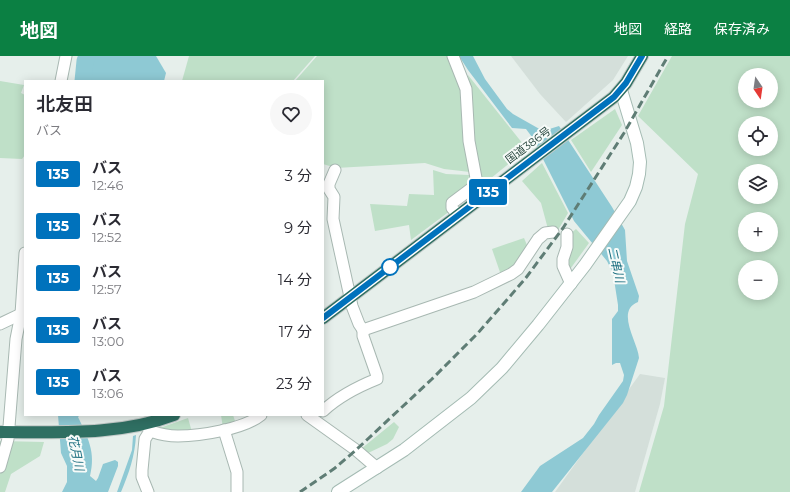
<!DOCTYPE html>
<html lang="ja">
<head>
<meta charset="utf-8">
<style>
	:root { --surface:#fff; --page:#f7f7f7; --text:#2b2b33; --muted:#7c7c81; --accent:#0b8043 }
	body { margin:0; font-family:Montserrat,"Noto Sans JP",sans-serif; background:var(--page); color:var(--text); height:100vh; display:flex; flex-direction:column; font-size:15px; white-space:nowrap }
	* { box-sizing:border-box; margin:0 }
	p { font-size:13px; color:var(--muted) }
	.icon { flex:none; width:22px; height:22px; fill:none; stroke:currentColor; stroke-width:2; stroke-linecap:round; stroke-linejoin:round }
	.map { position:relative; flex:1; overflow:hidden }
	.drawer { position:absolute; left:24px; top:24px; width:300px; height:336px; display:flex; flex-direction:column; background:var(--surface); border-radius:0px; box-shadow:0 2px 10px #0003 }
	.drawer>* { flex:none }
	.badge { padding:0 8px; border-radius:3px; font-size:14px; line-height:26px }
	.needle { width:26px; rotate:167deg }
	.controls { position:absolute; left:738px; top:12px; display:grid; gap:8px }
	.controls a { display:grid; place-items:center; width:40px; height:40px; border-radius:50%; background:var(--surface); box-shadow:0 2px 10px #0003; font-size:20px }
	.map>.badge { position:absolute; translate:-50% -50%; box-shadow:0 0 0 2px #fff }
	.round { display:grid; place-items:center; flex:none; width:42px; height:42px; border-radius:21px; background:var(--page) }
	.head { display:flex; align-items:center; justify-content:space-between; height:68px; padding:0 12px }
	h1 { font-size:19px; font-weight:600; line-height:30px }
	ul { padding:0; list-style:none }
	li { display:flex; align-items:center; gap:12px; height:52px; padding:0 12px }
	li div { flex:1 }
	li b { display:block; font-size:15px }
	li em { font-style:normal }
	li .badge { min-width:44px; font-weight:700; text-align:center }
	header { display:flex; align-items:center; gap:24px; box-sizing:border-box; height:56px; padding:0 20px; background:var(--accent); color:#fff }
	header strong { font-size:19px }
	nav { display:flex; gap:22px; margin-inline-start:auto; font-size:14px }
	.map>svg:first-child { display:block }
	.built { fill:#d4dfda }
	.green { fill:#bfe0c8; fill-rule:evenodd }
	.water { fill:#8ec9d4 }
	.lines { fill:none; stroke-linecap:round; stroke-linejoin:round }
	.river { stroke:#8ec9d4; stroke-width:17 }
	.street-casing { stroke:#a8b8b2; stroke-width:13 }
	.secondary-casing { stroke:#a4bbb3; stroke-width:14 }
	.highway-casing { stroke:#c2cac8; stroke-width:14 }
	.street { stroke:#fff; stroke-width:11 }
	.secondary { stroke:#fff; stroke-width:12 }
	.highway { stroke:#2f6f62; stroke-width:12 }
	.rail { stroke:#5f7d75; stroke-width:3; stroke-dasharray:8 4; stroke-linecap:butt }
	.line-casing { stroke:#fff; stroke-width:9 }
	.line { stroke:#0072bc; stroke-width:6 }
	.stop-dot { fill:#fff; stroke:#0072bc; stroke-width:2 }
	.labels { text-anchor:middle; stroke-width:4; stroke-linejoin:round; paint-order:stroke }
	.street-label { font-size:11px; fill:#24423a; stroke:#f7fbf9 }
	.water-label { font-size:12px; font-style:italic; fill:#1c6f80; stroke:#f7fbf9 }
</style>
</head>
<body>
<header>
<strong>地図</strong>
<nav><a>地図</a><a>経路</a><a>保存済み</a></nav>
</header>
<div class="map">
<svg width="790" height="436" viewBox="0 0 790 436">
	<rect width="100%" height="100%" fill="#e6efeb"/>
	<!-- built -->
	<g class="built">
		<polygon points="511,0 628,0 613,24 566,66 540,38"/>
		<polygon points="640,318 665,322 660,348 635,436 555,436"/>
	</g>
	<!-- green -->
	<g class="green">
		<polygon points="189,0 315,0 293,25 182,25"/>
		<polygon points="317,0 451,0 464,39 470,116 444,113 425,107 336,112 323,108 323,25 295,25"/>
		<path d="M672 0H790V436H639L664 350 685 168 698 118 638 60ZM745 19H771V45H745ZM745 67H771V93H745ZM745 115H771V141H745ZM745 163H771V189H745ZM745 211H771V237H745Z"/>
		<polygon points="468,19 527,93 480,131"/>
		<polygon points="0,25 24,29 21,37 25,39 25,99 22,103 0,102"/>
		<polygon points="615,53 622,69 591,116 571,84"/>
		<polygon points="542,107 568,157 554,181 548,173 541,147 522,125"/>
		<polygon points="433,114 446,118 469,119 468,129 450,155 411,184 409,169 375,175 370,148 407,150 409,138 434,139"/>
		<polygon points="576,173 589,187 568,216 568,205 570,178"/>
		<polygon points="524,182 529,194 516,213 502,222 492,193"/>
		<polygon points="221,359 233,359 236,368 223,372"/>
		<polygon points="188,362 192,376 157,373"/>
		<polygon points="394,366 399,371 393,383 387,388 366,398 361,393"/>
		<polygon points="0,385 44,386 40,400 11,418 5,436 0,436"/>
	</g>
	<!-- water -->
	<g class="water">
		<polygon points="92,0 156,0 166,17 164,25 83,25"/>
		<path d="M459 0H473L485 23 507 53 513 58 543 75 559 70 612 151 625 174 627 205 639 240 638 246C615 255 638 286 639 302L627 339 623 347 552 436H521L540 410 583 382 594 368 599 359 623 325 624 319 620 307H616L612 309V263L618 255V249L613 217 607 205 574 165 532 81 526 73 512 72 468 14Z"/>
		<path d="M58 359H80L78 361C88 382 96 396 90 420L96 425 98 422 103 408 115 404 118 406V410L108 436H62L67 426V410L61 397Z"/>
		<path d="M136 379C135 400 129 417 121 436H117L132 394 133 380Z"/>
	</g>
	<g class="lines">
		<!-- river -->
		<polyline class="river" points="83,25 85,5 87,0"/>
		<!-- street casing -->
		<g class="street-casing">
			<g id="street">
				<polyline points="453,0 466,33 469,85 476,122 475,128 472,132 452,147 452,152 458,159"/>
				<polyline points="61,25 66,0"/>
				<polyline points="335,114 329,128 329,133 334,141 333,163 352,250 359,268 363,274 474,236 511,218 518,213 538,183 545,177 553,176"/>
				<polyline points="567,178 567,191 563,203 563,210 571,228"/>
				<polyline points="0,268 21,258"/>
				<path d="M323 355C338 341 357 331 377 323V320L363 280V274"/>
				<polyline points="307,359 356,394 377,412"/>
				<path d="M146 367 150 375C159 378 169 380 178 380 200 380 244 373 261 359"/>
				<polyline points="224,374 237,416 237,436"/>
				<polyline points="0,411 8,383 16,283 21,258 25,197"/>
				<polyline points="148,436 142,421 142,414 145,383 150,375"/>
			</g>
		</g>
		<!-- secondary casing -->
		<g class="secondary-casing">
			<polyline id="secondary" points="338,436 404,394 471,342 502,312 538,269 585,209 630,145 636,131 639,118 640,106 637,87 621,34"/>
		</g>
		<!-- highway casing -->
		<g class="highway-casing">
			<g id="highway">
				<polyline points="323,262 614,41 626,27 642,0"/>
				<path d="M0 376C58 376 119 380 174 359"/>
			</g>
		</g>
		<!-- street -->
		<use href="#street" class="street"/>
		<!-- secondary -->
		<use href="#secondary" class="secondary"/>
		<!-- highway -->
		<use href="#highway" class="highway"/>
		<!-- rail -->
		<polyline class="rail" points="300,436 335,412 356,394 432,323 478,277 525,223 563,172 624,77 668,0"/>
	</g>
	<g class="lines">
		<!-- line casing -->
		<g class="line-casing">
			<polyline id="line" points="323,262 614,41 626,27 642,0"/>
		</g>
		<!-- line -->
		<use href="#line" class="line"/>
	</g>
	<!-- markers -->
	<circle class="stop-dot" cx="390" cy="211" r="8"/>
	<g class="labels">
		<!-- street labels -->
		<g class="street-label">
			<text transform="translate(528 89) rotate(-37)" y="4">国道386号</text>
		</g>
		<!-- water labels -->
		<g class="water-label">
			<text transform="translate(616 209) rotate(77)" y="4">二串川</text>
			<text transform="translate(76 397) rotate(78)" y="4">花月川</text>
		</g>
	</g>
</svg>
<div class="controls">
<a><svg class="needle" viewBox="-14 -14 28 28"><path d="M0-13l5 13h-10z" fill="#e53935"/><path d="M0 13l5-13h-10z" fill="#7c7c81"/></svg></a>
<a><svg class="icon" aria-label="locate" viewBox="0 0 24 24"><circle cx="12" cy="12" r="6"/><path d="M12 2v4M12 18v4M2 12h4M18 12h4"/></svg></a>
<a><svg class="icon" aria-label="layers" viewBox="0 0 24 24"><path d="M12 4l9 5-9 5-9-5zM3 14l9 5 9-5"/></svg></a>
<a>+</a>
<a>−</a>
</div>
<b class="badge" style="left:488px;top:136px;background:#0072bc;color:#fff">135</b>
<section class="drawer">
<div class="head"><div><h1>北友田</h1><p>バス</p></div><a class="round"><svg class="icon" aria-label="heart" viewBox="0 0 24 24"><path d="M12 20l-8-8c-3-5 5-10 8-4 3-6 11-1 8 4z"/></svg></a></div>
<ul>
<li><span class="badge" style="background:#0072bc;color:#fff">135</span><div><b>バス</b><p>12:46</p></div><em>3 分</em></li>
<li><span class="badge" style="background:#0072bc;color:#fff">135</span><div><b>バス</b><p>12:52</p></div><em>9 分</em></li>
<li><span class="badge" style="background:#0072bc;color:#fff">135</span><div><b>バス</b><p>12:57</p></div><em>14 分</em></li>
<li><span class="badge" style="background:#0072bc;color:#fff">135</span><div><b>バス</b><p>13:00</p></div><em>17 分</em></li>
<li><span class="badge" style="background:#0072bc;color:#fff">135</span><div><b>バス</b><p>13:06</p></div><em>23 分</em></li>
</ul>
</section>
</div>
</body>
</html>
